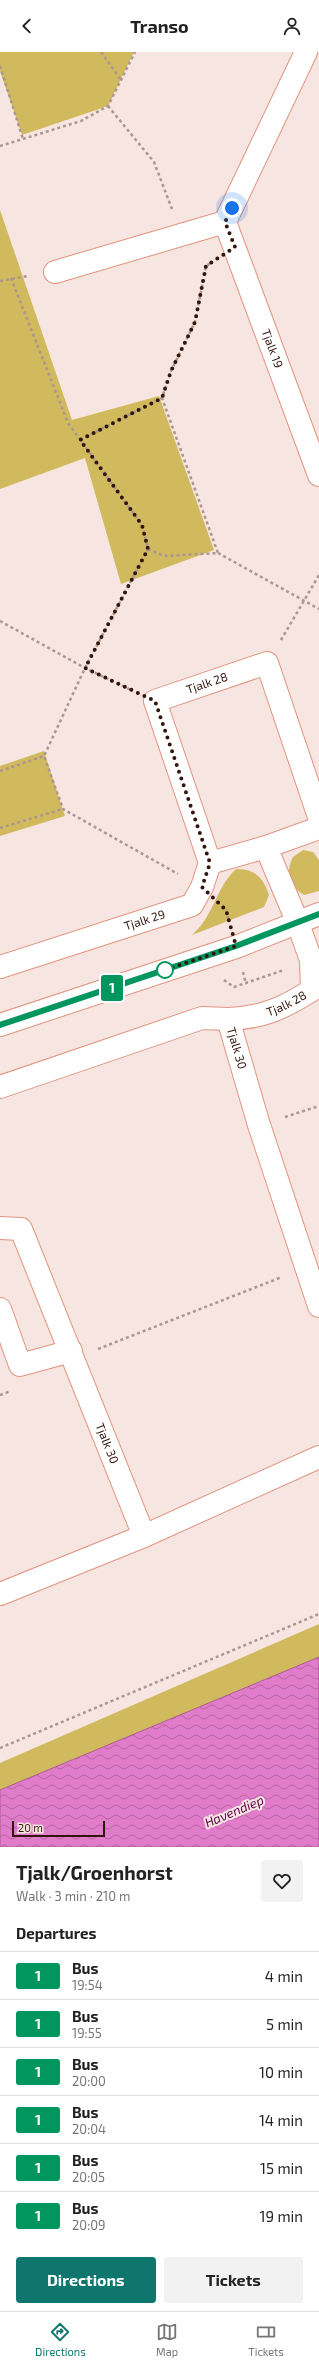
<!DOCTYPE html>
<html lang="en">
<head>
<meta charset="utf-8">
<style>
	:root { --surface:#fff; --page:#f2f2f2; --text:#222; --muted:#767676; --line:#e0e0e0; --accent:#0f766e }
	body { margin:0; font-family:"Exo 2",sans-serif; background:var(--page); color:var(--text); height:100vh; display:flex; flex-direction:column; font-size:15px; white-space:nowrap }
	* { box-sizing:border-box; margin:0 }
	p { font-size:13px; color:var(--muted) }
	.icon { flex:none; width:22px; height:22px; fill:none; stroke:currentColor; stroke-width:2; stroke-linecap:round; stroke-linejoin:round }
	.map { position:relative; height:1795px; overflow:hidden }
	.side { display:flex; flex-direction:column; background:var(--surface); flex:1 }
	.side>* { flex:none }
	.badge { padding:0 8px; border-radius:3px; font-size:14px; line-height:26px }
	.scale { position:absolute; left:12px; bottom:10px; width:93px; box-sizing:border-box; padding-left:4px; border:2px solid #32160e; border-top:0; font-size:11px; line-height:14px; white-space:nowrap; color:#32160e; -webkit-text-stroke:3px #f6e5e0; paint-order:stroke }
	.you { position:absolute; width:20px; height:20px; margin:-10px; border:3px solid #fff; border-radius:50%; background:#1a73e8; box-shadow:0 0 0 6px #1a73e833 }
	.map>.badge { position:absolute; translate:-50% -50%; box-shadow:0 0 0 2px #fff }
	h2 { padding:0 16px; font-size:15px; line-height:36px }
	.round { display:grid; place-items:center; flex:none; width:42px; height:42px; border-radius:4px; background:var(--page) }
	.summary { display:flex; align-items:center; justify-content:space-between; height:68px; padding:0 16px }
	h1 { font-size:19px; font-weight:700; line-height:30px }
	.primary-button { display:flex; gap:8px; margin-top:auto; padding:8px 16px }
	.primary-button a { flex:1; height:46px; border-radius:4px; background:var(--accent); color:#fff; font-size:16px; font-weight:700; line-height:46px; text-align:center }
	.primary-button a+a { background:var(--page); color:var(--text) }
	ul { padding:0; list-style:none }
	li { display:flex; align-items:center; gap:12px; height:48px; padding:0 16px; border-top:1px solid var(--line) }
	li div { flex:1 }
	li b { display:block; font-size:15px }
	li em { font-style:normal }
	li .badge { min-width:44px; font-weight:700; text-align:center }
	header { display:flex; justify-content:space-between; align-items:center; height:52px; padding:0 16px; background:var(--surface); font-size:18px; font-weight:700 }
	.menu { display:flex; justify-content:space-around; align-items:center; height:56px; border-top:1px solid var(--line); background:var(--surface); font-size:11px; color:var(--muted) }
	.menu a { display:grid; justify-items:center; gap:2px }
	.menu .current { color:var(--accent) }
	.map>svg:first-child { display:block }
	.green { fill:#d0ba5d }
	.water { fill:url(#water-waves); stroke:#ac5d91 }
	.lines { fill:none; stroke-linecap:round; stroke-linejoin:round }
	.pedestrian-casing { stroke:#e0947f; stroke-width:24 }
	.minor-casing { stroke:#e0947f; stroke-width:24 }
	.tertiary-casing { stroke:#e0947f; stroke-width:24 }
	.path { stroke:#ab9690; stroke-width:2.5; stroke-dasharray:3 3; stroke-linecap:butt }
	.pedestrian { stroke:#fff; stroke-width:22 }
	.minor { stroke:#fff; stroke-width:22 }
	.tertiary { stroke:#fff; stroke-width:22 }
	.line-casing { stroke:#fff; stroke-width:9 }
	.line { stroke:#00965e; stroke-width:6 }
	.walk { stroke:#32160e; stroke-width:4; stroke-dasharray:0 7.2 }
	.stop-dot { fill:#fff; stroke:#00965e; stroke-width:2 }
	.labels { text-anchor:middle; stroke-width:4; stroke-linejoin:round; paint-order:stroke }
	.street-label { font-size:12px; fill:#32160e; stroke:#f6e5e0 }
	.water-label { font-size:13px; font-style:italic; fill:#620354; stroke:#f6e5e0 }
</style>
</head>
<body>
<header><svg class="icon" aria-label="back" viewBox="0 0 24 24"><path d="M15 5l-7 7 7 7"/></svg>Transo<svg class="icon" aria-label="person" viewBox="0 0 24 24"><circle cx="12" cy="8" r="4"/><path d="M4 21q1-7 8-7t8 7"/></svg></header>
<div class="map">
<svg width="319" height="1795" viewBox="0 0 319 1795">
	<defs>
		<pattern id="water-waves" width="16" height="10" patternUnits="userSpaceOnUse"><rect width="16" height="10" fill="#e07cc9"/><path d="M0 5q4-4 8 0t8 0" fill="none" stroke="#b665a2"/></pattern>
	</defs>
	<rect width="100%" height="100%" fill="#f6e5e0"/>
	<!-- green -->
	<g class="green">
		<polygon points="0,0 134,0 108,54 22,83 0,19"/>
		<polygon points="0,158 72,368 159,344 214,498 121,532 85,406 0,437"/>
		<polygon points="44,699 65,764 0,784 0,714"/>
		<path d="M303 798 313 800 319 808V839L304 843C289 834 285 821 293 805Z"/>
		<path d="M236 817C255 817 263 825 269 843L264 855 192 883C214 864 216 835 236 817Z"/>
		<polygon points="319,1572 319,1605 0,1738 0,1711"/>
	</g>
	<!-- water -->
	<polygon class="water" points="319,1605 319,1795 0,1795 0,1738"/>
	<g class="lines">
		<!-- pedestrian casing -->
		<g class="pedestrian-casing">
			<g id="pedestrian">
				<path id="s1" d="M210 811 155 649 267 611 319 765"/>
			</g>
		</g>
		<!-- minor casing -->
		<g class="minor-casing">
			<g id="minor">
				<path id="s2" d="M225 170 319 423"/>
				<polyline points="55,220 225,170 306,0"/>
				<path id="s3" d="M0 915 192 853 202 835 210 811 266 795 319 776"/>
				<path id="s4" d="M228 967C262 966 284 956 312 938L311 908 297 869 266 795"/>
				<path id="s5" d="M0 1035 202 966 228 967 259 1073 319 1254"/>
				<path id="s6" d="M0 1176 21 1177 144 1484"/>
				<polyline points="0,1257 20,1313 71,1299"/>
				<polyline points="0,1542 144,1484 319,1405"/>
			</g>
		</g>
		<!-- tertiary casing -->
		<g class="tertiary-casing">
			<polyline id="tertiary" points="0,973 236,895 319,862"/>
		</g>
		<!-- path -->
		<g class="path">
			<polyline points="101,0 121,28"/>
			<polyline points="0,14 23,87"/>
			<polyline points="108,54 154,110 172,157"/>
			<polyline points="0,94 81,69 108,54 135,0"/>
			<polyline points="11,226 68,371 142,473 148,497 85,616 44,704"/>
			<polyline points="0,229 28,224"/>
			<polyline points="80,388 162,346 171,319 195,270 206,214 211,211"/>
			<polyline points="148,497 164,504 218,501 162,346"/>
			<polyline points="218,501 319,557"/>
			<polyline points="0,569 85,616 131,638"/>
			<polyline points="281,588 319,523"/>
			<polyline points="0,719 44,704 63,757 178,822"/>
			<polyline points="0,776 63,757"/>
			<polyline points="222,854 226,858 229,869"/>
			<polyline points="243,920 246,932"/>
			<polyline points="224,928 234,935 284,918"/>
			<polyline points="285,1065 319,1054"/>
			<polyline points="98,1297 282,1225"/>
			<polyline points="0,1343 11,1339"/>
			<polyline points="0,1696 319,1562"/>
		</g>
		<!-- pedestrian -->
		<use href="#pedestrian" class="pedestrian"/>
		<!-- minor -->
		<use href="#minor" class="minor"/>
		<!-- tertiary -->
		<use href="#tertiary" class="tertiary"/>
	</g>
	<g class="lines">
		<!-- line casing -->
		<g class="line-casing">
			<polyline id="line" points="0,973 236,894 319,862"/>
		</g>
		<!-- line -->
		<use href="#line" class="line"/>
		<!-- walk -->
		<polyline class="walk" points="165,918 162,919 236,894 226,858 202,835 210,811 155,649 85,616 148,497 142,473 80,388 162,346 171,319 195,270 206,214 235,195 225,170 232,156"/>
	</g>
	<!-- markers -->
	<circle class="stop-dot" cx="165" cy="918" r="8"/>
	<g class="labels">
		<!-- street labels -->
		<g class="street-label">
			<text dy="4" stroke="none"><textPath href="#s2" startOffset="135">Tjalk 19</textPath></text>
			<text dy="4" stroke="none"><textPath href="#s1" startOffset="226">Tjalk 28</textPath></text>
			<text dy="4" stroke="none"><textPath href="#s3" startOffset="152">Tjalk 29</textPath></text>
			<text dy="4" stroke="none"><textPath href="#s4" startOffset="61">Tjalk 28</textPath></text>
			<text dy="4" stroke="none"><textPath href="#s5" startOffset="270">Tjalk 30</textPath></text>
			<text dy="4" stroke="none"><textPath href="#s6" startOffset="252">Tjalk 30</textPath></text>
		</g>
		<!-- water labels -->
		<g class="water-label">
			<text transform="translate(234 1759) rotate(-23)" y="5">Havendiep</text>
		</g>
	</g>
</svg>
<div class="scale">20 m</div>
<div class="you" style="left:232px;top:156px"></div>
<b class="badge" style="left:112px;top:936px;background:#00965e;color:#fff">1</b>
</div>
<section class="side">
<div class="summary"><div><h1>Tjalk/Groenhorst</h1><p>Walk · 3 min · 210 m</p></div><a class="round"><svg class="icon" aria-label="heart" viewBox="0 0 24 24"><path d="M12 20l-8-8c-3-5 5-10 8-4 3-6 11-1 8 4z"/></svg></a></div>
<h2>Departures</h2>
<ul>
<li><span class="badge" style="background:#00965e;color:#fff">1</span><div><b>Bus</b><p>19:54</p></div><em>4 min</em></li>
<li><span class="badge" style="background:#00965e;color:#fff">1</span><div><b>Bus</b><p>19:55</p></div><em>5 min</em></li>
<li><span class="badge" style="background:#00965e;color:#fff">1</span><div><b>Bus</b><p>20:00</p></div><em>10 min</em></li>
<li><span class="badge" style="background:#00965e;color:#fff">1</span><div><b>Bus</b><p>20:04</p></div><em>14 min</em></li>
<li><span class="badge" style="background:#00965e;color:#fff">1</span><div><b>Bus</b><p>20:05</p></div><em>15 min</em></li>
<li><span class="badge" style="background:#00965e;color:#fff">1</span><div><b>Bus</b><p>20:09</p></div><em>19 min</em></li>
</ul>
<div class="primary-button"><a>Directions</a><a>Tickets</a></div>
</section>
<nav class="menu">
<a class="current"><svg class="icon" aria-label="directions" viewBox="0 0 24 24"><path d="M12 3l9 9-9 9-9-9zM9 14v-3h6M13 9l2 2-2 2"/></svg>Directions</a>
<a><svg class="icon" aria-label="map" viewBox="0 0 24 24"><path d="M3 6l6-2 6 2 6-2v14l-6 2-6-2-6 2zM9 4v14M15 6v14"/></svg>Map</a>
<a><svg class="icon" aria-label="tickets" viewBox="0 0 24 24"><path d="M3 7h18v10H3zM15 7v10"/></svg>Tickets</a>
</nav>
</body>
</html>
